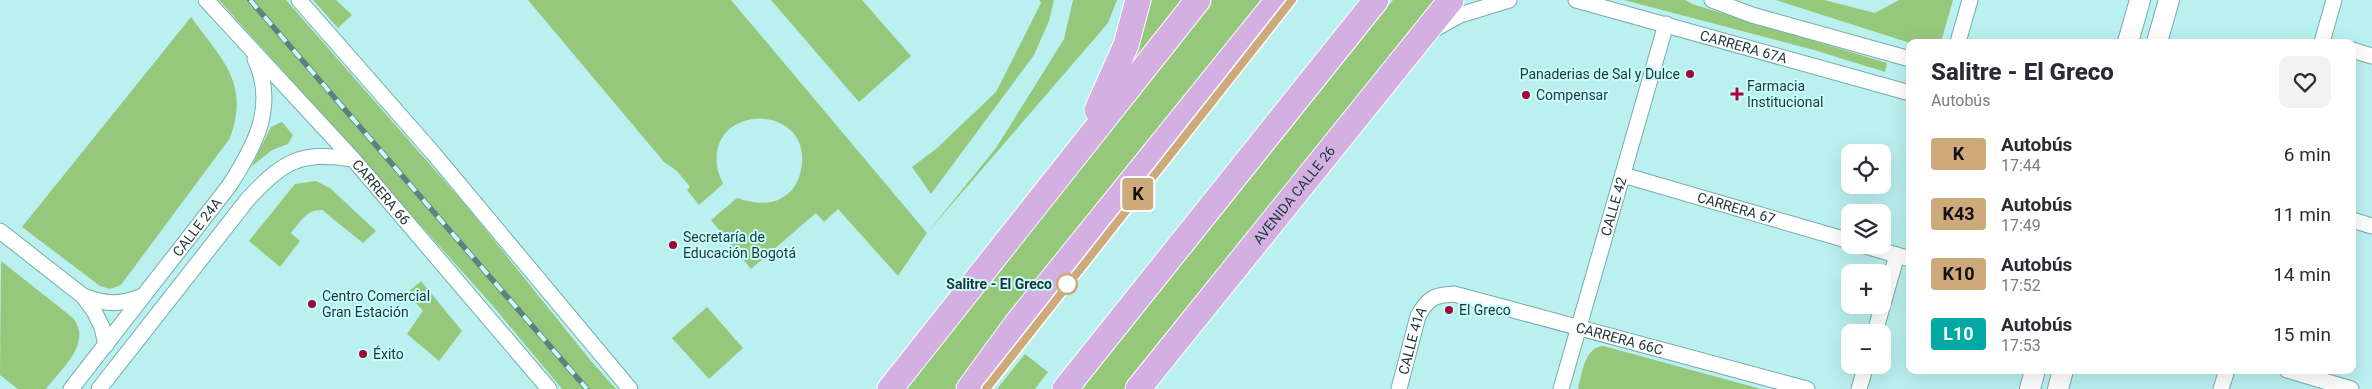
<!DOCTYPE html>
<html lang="es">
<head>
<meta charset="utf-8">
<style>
	:root { --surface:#fff; --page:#f2f2f3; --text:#2b2b33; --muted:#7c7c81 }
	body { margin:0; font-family:Roboto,sans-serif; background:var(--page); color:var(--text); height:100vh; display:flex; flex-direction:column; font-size:19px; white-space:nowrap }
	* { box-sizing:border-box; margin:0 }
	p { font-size:16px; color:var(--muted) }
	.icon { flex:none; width:28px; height:28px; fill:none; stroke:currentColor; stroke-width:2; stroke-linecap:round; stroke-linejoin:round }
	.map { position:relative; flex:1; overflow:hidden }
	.side { position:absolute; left:1906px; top:39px; width:450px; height:335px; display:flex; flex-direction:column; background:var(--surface); border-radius:10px; box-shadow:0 5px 20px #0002 }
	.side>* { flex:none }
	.badge { padding:0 10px; border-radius:4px; font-size:18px; line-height:32px }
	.tools { position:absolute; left:1841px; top:144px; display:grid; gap:10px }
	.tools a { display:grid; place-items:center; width:50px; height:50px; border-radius:10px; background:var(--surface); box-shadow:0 5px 20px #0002; font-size:25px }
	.map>.badge { position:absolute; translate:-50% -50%; box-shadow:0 0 0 2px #fff }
	.round { display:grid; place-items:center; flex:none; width:52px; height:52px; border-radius:10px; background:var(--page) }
	.head { display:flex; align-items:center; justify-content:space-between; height:85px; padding:0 25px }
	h1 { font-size:24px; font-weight:800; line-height:38px }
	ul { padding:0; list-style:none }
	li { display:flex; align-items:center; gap:15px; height:60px; padding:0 25px }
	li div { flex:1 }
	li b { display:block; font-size:19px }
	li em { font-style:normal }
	li .badge { min-width:55px; font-weight:700; text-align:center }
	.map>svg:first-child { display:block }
	.green { fill:#96c87b }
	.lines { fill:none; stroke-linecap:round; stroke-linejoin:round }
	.minor-casing { stroke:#77acac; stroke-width:17 }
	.tertiary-casing { stroke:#77acac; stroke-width:22 }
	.primary-casing { stroke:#fff; stroke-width:27 }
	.minor { stroke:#fff; stroke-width:15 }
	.tertiary { stroke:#fff; stroke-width:20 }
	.primary { stroke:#d3afe2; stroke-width:25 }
	.rail-casing { stroke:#5e8180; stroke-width:5.5 }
	.rail { stroke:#c7fefd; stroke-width:4; stroke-dasharray:11; stroke-linecap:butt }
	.line-casing { stroke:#fff; stroke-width:11 }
	.line { stroke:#ceaa7a; stroke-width:8 }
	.poi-dot { fill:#a30534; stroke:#c7fefd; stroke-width:2 }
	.stop-dot { fill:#fff; stroke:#ceaa7a; stroke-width:2.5 }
	.labels { text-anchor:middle; stroke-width:4; stroke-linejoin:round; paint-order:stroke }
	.street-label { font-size:14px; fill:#1f3535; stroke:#c7fefd }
	.poi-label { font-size:14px; fill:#1f3535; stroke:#c7fefd; text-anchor:start }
	.stop-label { font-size:14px; font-weight:bold; fill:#1f3535; stroke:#c7fefd; text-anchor:end }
</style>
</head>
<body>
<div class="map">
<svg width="2372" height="389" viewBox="0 0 2372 389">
	<rect width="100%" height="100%" fill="#baf1f0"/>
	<!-- green -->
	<g class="green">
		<polygon points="219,0 286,0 468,208 591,361 616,389 562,389 493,306"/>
		<polygon points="313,0 336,0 352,15 338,28"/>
		<path d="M528 0H731L927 233 996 148 1064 39 1073 0H1117L1108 23 927 233 898 276 838 209 824 222 816 213 751 269 711 220 737 198C756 204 775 207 791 191 798 183 801 173 802 163 807 103 710 104 717 165 717 171 721 178 723 184L699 205 687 190 690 187 677 171 664 162Z"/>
		<polygon points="771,0 862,0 911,56 859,102"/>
		<polygon points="1039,0 1054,0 1049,21 1034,55 931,194 912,167 936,149 996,92 1041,3"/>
		<polygon points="1151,0 1184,0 1118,86"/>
		<polygon points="1210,0 1263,0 1069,241 956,389 901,389"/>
		<polygon points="1393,0 1436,0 1128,389 1082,389"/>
		<polygon points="1624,0 1685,0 1692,4 1887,63 1885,72 1814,50"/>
		<polygon points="1776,0 1824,0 1875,13 1899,0 1953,0 1941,42 1910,43"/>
		<path d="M191 17C222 60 250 82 230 138L121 285 110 289 100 286 22 227Z"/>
		<polygon points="282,122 293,135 288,144 272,150 251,167 271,127"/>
		<path d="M316 181 330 188 376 231 363 243 322 210C307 209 300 222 291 233L300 241 280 267 249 241 295 184Z"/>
		<path d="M1 261 73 318C93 343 61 369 46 389H18L0 375Z"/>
		<polygon points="421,281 462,331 439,361 407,334 423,311 407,293"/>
		<polygon points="707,307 743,348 709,379 672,338"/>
		<path d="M1602 346 1607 347 1761 389H1578C1582 374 1584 349 1602 346Z"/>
		<polygon points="1025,354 1048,372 1035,389 997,389"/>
	</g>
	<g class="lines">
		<!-- minor casing -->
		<g class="minor-casing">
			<g id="minor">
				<path id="s1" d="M206 0 353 159 549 389"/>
				<polyline points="299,0 433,153 630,389"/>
				<path id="s2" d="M1576 0 1910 93"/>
				<polyline points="1712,0 1752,15 1910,59"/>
				<polyline points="1433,30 1460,15 1509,0"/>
				<polyline points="1958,42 1970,0"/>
				<polyline points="2322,42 2334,0"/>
				<polyline points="2352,50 2372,56"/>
				<path id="s3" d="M1623 175 1850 241"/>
				<polyline points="2352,220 2372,226"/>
				<polyline points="0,231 83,296 94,311 102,327 106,345"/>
				<polyline points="1862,245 1910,259"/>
				<path d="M83 296C108 305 119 305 143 296"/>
				<polyline points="1875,332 1897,255"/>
				<polyline points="2287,370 2351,389"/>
				<path id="s4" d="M71 389 229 186C255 146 277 106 255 59"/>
				<path d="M99 389 248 199C284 161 299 151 353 159"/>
				<path id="s5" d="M1399 389 1418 316C1428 298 1434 295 1454 294L1807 389"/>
				<path id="s6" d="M1561 389 1666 24"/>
				<polyline points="1859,389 1866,365"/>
				<polyline points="2221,389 2227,370"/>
			</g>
		</g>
		<!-- tertiary casing -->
		<g class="tertiary-casing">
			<g id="tertiary">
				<polyline points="2128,42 2140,0"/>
				<polyline points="2157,42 2169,0"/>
				<polyline points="2030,389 2035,370"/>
				<polyline points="2058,389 2063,370"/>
			</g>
		</g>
		<!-- primary casing -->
		<g class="primary-casing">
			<g id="primary">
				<polyline points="1097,110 1126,45 1138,0"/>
				<polyline points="890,389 1198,0"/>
				<polyline points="969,389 1018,322 1278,0"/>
				<polyline points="1065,389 1376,0"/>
				<path id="s7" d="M1138 389 1451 0"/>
			</g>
		</g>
		<!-- minor -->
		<use href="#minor" class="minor"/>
		<!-- tertiary -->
		<use href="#tertiary" class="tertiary"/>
		<!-- primary -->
		<use href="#primary" class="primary"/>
		<!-- rail casing -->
		<g class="rail-casing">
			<polyline id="rail" points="250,0 587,389"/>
		</g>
		<!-- rail -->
		<use href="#rail" class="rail"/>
	</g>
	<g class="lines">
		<!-- line casing -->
		<g class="line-casing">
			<polyline id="line" points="986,389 1292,0"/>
		</g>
		<!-- line -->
		<use href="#line" class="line"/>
	</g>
	<!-- markers -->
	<g class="poi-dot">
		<circle cx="1690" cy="74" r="5"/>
		<path d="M1734.5 86.5h5v5h5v5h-5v5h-5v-5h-5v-5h5z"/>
		<circle cx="1526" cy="95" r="5"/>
		<circle cx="673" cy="245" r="5"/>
		<circle cx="312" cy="304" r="5"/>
		<circle cx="1449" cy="310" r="5"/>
		<circle cx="363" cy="354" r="5"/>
	</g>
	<circle class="stop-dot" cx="1067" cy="284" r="10"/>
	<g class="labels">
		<!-- street labels -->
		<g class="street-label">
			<text dy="5" stroke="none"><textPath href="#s2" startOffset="174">CARRERA 67A</textPath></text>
			<text dy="5" stroke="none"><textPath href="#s1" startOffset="260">CARRERA 66</textPath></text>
			<text dy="5" stroke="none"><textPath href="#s7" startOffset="249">AVENIDA CALLE 26</textPath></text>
			<text dy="5" stroke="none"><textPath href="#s6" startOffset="190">CALLE 42</textPath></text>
			<text dy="5" stroke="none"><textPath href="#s3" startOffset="118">CARRERA 67</textPath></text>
			<text dy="5" stroke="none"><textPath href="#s4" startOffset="205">CALLE 24A</textPath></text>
			<text dy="5" stroke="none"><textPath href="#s5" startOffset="292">CARRERA 66C</textPath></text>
			<text dy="5" stroke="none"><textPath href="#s5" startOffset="50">CALLE 41A</textPath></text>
		</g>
		<!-- poi labels -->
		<g class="poi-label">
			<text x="1680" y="79" text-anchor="end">Panaderias de Sal y Dulce</text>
			<text x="1747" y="91">Farmacia<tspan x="1747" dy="16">Institucional</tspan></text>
			<text x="1536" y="100">Compensar</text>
			<text x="683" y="242">Secretaría de<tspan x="683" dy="16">Educación Bogotá</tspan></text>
			<text x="322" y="301">Centro Comercial<tspan x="322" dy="16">Gran Estación</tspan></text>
			<text x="1459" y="315">El Greco</text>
			<text x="373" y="359">Éxito</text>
		</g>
		<!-- stop labels -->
		<g class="stop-label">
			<text x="1052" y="289">Salitre - El Greco</text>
		</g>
	</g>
</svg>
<div class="tools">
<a><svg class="icon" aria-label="locate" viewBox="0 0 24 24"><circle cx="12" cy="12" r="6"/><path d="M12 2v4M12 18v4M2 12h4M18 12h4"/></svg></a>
<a><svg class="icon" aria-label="layers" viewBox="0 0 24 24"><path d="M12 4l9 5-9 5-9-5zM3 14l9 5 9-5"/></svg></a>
<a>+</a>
<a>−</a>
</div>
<b class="badge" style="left:1138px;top:194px;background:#ceaa7a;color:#111">K</b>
<section class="side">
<div class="head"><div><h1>Salitre - El Greco</h1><p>Autobús</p></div><a class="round"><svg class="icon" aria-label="heart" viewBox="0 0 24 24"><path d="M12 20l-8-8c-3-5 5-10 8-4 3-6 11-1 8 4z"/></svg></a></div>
<ul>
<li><span class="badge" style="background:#ceaa7a;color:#111">K</span><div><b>Autobús</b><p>17:44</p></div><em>6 min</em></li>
<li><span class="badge" style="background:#ceaa7a;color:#111">K43</span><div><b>Autobús</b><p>17:49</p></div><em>11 min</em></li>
<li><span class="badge" style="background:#ceaa7a;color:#111">K10</span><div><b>Autobús</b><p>17:52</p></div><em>14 min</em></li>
<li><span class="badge" style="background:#00a9a4;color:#fff">L10</span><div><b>Autobús</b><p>17:53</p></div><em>15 min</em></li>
</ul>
</section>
</div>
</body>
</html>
